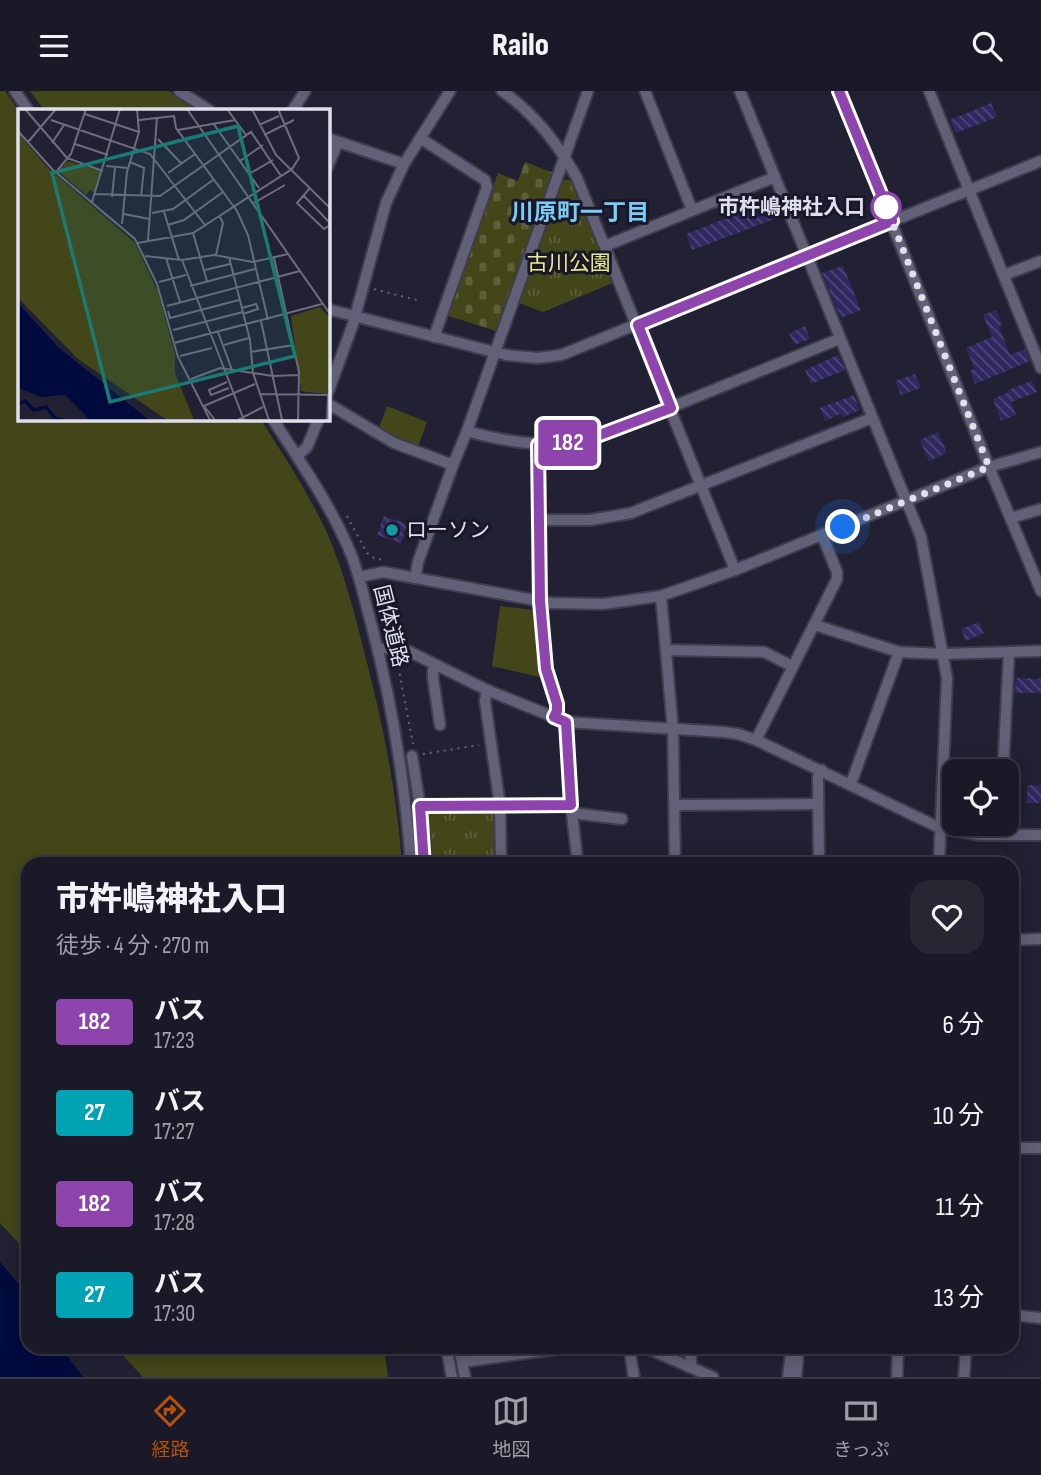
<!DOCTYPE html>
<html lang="ja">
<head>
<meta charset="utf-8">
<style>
	:root { --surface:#1a1927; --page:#272633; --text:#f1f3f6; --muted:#9fa0a7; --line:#383844; --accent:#b45309 }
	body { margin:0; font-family:"Sofia Sans Condensed","Noto Sans JP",sans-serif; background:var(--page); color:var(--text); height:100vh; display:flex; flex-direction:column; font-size:26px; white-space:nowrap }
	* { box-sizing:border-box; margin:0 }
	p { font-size:23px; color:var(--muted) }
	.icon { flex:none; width:38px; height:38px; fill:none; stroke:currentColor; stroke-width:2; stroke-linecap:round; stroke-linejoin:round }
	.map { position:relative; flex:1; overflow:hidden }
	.drawer { position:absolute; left:21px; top:766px; width:998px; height:497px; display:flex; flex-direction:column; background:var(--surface); border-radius:21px; box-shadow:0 4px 18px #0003,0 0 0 2px var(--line) }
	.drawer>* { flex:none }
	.badge { padding:0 14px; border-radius:5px; font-size:24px; line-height:46px }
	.controls { position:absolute; left:942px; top:668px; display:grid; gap:14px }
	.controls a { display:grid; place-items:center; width:77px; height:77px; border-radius:14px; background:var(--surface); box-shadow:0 4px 18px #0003,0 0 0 2px var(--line); font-size:35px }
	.you { position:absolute; width:35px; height:35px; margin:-18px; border:5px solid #fff; border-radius:50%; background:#1a73e8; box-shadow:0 0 0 10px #1a73e833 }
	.map>.badge { position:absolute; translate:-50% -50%; box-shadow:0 0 0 4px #fff }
	.round { display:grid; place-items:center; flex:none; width:74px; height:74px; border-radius:21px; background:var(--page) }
	.head { display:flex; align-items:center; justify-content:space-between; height:119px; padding:0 35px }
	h1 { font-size:33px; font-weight:800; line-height:52px }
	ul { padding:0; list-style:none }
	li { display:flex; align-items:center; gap:21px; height:91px; padding:0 35px }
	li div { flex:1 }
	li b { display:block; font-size:26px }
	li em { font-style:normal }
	li .badge { min-width:77px; font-weight:700; text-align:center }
	header { display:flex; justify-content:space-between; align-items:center; height:91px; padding:0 35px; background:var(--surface); font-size:32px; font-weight:800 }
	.dock { display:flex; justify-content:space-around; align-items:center; height:98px; border-top:2px solid var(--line); background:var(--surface); font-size:19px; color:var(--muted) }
	.dock a { display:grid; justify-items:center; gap:4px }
	.dock .on { color:var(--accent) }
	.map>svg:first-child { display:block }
	.grass { fill:#434618 }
	.cemetery { fill:url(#cemetery-stones) }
	.park { fill:url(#park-tufts) }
	.water { fill:#010a3d }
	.building { fill:url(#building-back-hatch) }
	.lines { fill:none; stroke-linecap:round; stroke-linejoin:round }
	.minor-casing { stroke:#3f3d4d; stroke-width:14 }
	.path { stroke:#636273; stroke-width:2; stroke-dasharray:2 5; stroke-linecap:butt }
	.minor { stroke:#616076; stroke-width:10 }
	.line-casing { stroke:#fff; stroke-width:16 }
	.line { stroke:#8e44ad; stroke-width:10 }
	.walk { stroke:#e0e0ed; stroke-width:7; stroke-dasharray:0 12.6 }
	.stop-dot { fill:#fff; stroke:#8e44ad; stroke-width:3.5 }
	.culture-dot { fill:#0f9aa8; stroke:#191729; stroke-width:2.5 }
	.labels { text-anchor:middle; stroke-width:6; stroke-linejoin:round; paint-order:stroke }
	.stop-label { font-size:21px; font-weight:bold; fill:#e0e0ed; stroke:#191729; text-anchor:end }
	.park-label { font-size:21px; fill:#e6ed86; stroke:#191729 }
	.poi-label { font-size:21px; fill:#e0e0ed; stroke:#191729; text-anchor:start }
	.street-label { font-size:21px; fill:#e0e0ed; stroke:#191729 }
	.neighbourhood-label { font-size:23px; font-weight:bold; fill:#78cdf5; stroke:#191729 }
	.inset-river { fill:none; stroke:#010a3d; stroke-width:3.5 }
	.inset-road { fill:none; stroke:#6e6d7e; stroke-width:2 }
	.view { fill:#197b74; fill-opacity:0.15; stroke:#197b74; stroke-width:3.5 }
	.inset-edge { fill:none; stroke:#e0e0ed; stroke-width:3.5 }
</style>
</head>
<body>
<header><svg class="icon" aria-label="menu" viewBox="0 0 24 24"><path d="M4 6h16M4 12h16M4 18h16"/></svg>Railo<svg class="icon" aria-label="search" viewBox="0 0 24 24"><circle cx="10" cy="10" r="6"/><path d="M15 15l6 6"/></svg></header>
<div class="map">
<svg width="1041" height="1286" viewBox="0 0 1041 1286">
	<defs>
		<pattern id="cemetery-stones" width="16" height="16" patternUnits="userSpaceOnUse" patternTransform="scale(1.75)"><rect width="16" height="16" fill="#434618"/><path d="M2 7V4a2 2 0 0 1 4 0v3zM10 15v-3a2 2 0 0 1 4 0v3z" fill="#5e603a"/></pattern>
		<pattern id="park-tufts" width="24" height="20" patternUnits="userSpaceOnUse" patternTransform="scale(1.75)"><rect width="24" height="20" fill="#434618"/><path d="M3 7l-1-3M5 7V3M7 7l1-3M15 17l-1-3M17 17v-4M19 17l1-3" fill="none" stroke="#5e603a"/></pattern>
		<pattern id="building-back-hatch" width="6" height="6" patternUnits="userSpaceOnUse" patternTransform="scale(1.75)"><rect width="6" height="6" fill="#322861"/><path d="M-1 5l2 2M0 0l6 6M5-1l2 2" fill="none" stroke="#4f4778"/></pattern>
	</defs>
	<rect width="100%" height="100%" fill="#222134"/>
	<!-- grass -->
	<g class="grass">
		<path d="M0 0H5L19 20V327H260C283 364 309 402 327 442 344 481 355 523 365 564 383 632 397 703 402 773L28 774V1162L0 1132Z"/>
		<polygon points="30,0 169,0 200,19 44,19"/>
		<polygon points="387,315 427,331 418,356 403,351 379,337"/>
		<polygon points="500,515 533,519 535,522 543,587 492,575"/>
		<polygon points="116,1257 384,1257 388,1286 143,1286"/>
	</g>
	<!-- cemetery -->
	<polygon class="cemetery" points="525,71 554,82 496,240 446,224 498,82 518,90"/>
	<!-- park -->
	<g class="park">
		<polygon points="561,89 572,89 615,191 543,221 517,211"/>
		<polygon points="433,720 490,720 495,723 496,773 432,773 431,748 428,724"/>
	</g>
	<!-- water -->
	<polygon class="water" points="0,1171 28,1204 28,1256 61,1257 83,1286 0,1286"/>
	<!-- building -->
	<g class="building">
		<polygon points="991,12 997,26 956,42 950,29"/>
		<polygon points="770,108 777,127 692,159 686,143 740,122 739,120"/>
		<polygon points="843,175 861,219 841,227 822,182"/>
		<polygon points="996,219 1002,234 999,235 1010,264 1025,258 1030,270 975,293 970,280 975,278 966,257 992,246 983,224"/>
		<polygon points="805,235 810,248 794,254 789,242"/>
		<polygon points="838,264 845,279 811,293 805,279"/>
		<polygon points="915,283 921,297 901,304 895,290"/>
		<polygon points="1032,290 1037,301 1011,311 1016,324 1001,330 993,308 1009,301 1008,299"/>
		<polygon points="854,304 860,319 843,326 841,323 825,330 820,317"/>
		<polygon points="938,341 947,362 929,370 920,349"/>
		<polygon points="384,425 407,433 401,452 377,444"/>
		<polygon points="979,531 984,542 966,550 961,538"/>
		<polygon points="1016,587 1041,588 1041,602 1015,602"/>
		<polygon points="1027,694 1041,695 1041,712 1027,712"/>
	</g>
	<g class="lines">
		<!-- minor casing -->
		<g class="minor-casing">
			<g id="minor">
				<polyline points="15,0 28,19"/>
				<polyline points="179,0 209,19"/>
				<path d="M502 0C534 22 558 53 577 87L735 479"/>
				<polyline points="645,0 692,119"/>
				<polyline points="740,0 921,446 947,587 939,774"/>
				<polyline points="839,0 989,376 1041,500"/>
				<polyline points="929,0 1041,277"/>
				<polyline points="293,19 305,0"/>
				<polyline points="327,47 404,73"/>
				<polyline points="420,47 485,89 487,96 434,246"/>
				<polyline points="327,77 338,51"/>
				<polyline points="605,155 775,86"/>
				<polyline points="1004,184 1041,170"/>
				<polyline points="327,218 506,264 538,267 561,264 1041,70"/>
				<polyline points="327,304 353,233 386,112 404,73 450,0"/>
				<polyline points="327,312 394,352 453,374"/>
				<path d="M272 327C299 369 328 410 348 456 359 480 364 507 371 532 392 611 405 692 411 774"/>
				<path d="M467 340C516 354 556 358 605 343L839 248"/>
				<polyline points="538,354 540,510 546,578 557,613 557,620 554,626"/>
				<polyline points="297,365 307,356 319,327"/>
				<polyline points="1011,427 1041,418"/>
				<polyline points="539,429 590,429 631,422 872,327"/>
				<polyline points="359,486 383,481 551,512 603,513 661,505 735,479 989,376 1041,361"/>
				<polyline points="415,487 418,471 453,374 467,340 588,0"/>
				<polyline points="661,505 673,639 675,774"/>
				<polyline points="815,534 899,561 943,563 1041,560"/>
				<polyline points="378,559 391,556 404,558 487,599 566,631 724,641 738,643 756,649 940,737 980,744 1041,744"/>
				<polyline points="667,559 764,561 792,575"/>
				<polyline points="436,574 433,579 433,587 440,634"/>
				<polyline points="487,599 485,610 500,715 501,774"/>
				<polyline points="566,631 571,714 578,774"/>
				<polyline points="756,649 837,488 837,481 822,444"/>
				<polyline points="412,665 420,715 424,774"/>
				<polyline points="1003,681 1009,562"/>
				<polyline points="850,693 853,687 899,561"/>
				<polyline points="675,714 818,713"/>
				<polyline points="420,715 571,714"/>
				<polyline points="572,722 622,728"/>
				<polyline points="819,774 818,686 822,679"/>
				<polyline points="1012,849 1041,848"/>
				<polyline points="1012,1057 1041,1057"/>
				<polyline points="1012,1224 1041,1227"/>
				<polyline points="446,1256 452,1286"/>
				<polyline points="459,1256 465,1286"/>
				<polyline points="629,1256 634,1286"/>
				<polyline points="644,1256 713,1286"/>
				<polyline points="462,1271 573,1256"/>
				<polyline points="689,1276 691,1271 690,1256"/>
				<polyline points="788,1286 792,1256"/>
				<polyline points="796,1286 799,1256"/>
				<polyline points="897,1286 898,1256"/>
				<polyline points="964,1286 966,1256"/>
			</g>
		</g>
		<!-- path -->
		<g class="path">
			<polyline points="374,198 417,209"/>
			<polyline points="347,425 367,462 374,467 384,469"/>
			<polyline points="392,546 390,541 383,503 385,498 393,495"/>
			<polyline points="397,569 413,653"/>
			<polyline points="423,663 479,654"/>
		</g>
		<!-- minor -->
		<use href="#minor" class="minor"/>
	</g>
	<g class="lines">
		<!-- line casing -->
		<g class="line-casing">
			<polyline id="line" points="424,774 420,715 571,714 566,631 554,626 557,620 557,613 546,578 540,510 538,354 561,353 589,348 671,317 638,234 892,130 839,0"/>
		</g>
		<!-- line -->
		<use href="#line" class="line"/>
		<!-- walk -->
		<polyline class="walk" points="843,436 989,376 883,108 886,116"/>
	</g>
	<!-- markers -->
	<circle class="stop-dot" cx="886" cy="116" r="14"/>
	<circle class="culture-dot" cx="392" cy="439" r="7"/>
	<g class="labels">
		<!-- stop labels -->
		<g class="stop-label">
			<text x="865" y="123">市杵嶋神社入口</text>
		</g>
		<!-- park labels -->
		<g class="park-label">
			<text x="569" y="179">古川公園</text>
		</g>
		<!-- poi labels -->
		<g class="poi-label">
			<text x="406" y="446">ローソン</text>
		</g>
		<!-- street labels -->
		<g class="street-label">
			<text transform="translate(391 535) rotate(76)" y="7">国体道路</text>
		</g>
		<!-- neighbourhood labels -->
		<g class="neighbourhood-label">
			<text x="580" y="129">川原町一丁目</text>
		</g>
	</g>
	<!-- overview -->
	<g transform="translate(18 18)">
		<rect width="312" height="312" fill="#222134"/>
		<path d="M0 24 28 57 117 134 140 183 157 245V264L176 311H149L60 250 0 189ZM50 52 83 62 77 84 72 81 68 86 40 62Z" fill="#434618"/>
		<path d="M302 198 311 208V285L283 282 273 207Z" fill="#434618"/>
		<path d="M296 201 304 203 311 214V285L283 282V270L287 269 281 236 291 233 287 210Z" fill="#434618"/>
		<path d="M0 194 41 239 131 311H72L47 286 23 288 0 279Z" fill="#010a3d"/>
		<path class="inset-river" d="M0 295 7 292 16 301 28 298 38 310 45 311"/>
		<path class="inset-road" d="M7 0 49 49 85 62M169 0 312 205M209 0 228 26M234 0 258 46 312 99M67 5 121 23M33 11 132 45 187 116M121 11 156 7 158 19 219 102 230 126 250 211M195 14 241 79M241 16 261 7M160 21 217 11M0 22 34 60 117 130 139 175 160 248 192 311M246 26 276 11M140 30 163 54M10 33 38 0M34 34 46 16M57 35 90 46M222 52 245 36M112 53 126 59 123 88M88 57 110 59M38 63 53 45 68 0M150 64 177 45M231 65 255 51M292 79 279 94 306 120 312 116M77 85 142 87 233 23 263 67M286 87 312 114M94 88 97 58M74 93 102 0M234 95 267 76M146 103 161 151M134 104 155 100 195 71M106 105 131 110M104 115 109 63 121 23 119 0M150 116 166 111 205 83M175 124 189 172M130 131 139 8M120 134 175 124 274 60 281 49 260 0M198 146 205 114 201 106M127 147 164 151 196 146 235 153 270 145M211 148 232 231 235 264 251 311M148 149 162 193M256 149 281 263 280 311M164 151 226 311M187 161 212 155M141 173 168 166M172 177 237 160M149 197 282 162M224 199 238 195 240 200 225 205M150 202 152 209 221 191M243 212 264 311M155 221 225 203M200 223 214 261M156 234 304 195M206 236 231 229M232 243 276 236M162 247 194 239M173 270 202 259 255 267 281 266M209 273 191 281 193 286 211 279M242 285 310 286 309 311M197 311 186 297 237 275M220 311 245 298"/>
		<path class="view" d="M220 17 277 247 92 293 34 64Z"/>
		<rect width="312" height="312" class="inset-edge"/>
	</g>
</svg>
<div class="controls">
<a><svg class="icon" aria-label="locate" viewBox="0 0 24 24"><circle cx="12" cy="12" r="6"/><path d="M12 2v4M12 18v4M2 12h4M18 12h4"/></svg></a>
</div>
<div class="you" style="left:843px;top:436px"></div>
<b class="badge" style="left:568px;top:352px;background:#8e44ad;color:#fff">182</b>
<section class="drawer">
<div class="head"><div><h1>市杵嶋神社入口</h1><p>徒歩 · 4 分 · 270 m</p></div><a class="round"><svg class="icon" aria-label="heart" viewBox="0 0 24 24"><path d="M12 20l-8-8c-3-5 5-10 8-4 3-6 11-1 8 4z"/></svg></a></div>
<ul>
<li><span class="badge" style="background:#8e44ad;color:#fff">182</span><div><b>バス</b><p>17:23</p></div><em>6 分</em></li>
<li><span class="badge" style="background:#00a3b4;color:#fff">27</span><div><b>バス</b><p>17:27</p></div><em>10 分</em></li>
<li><span class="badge" style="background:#8e44ad;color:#fff">182</span><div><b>バス</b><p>17:28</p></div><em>11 分</em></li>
<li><span class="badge" style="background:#00a3b4;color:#fff">27</span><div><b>バス</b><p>17:30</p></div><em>13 分</em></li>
</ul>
</section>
</div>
<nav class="dock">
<a class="on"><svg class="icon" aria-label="directions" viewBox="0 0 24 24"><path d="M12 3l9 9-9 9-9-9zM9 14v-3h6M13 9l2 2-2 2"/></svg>経路</a>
<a><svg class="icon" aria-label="map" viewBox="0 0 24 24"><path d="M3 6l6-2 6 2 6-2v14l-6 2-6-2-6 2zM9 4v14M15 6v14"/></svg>地図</a>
<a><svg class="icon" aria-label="tickets" viewBox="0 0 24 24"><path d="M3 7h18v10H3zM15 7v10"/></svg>きっぷ</a>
</nav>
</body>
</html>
